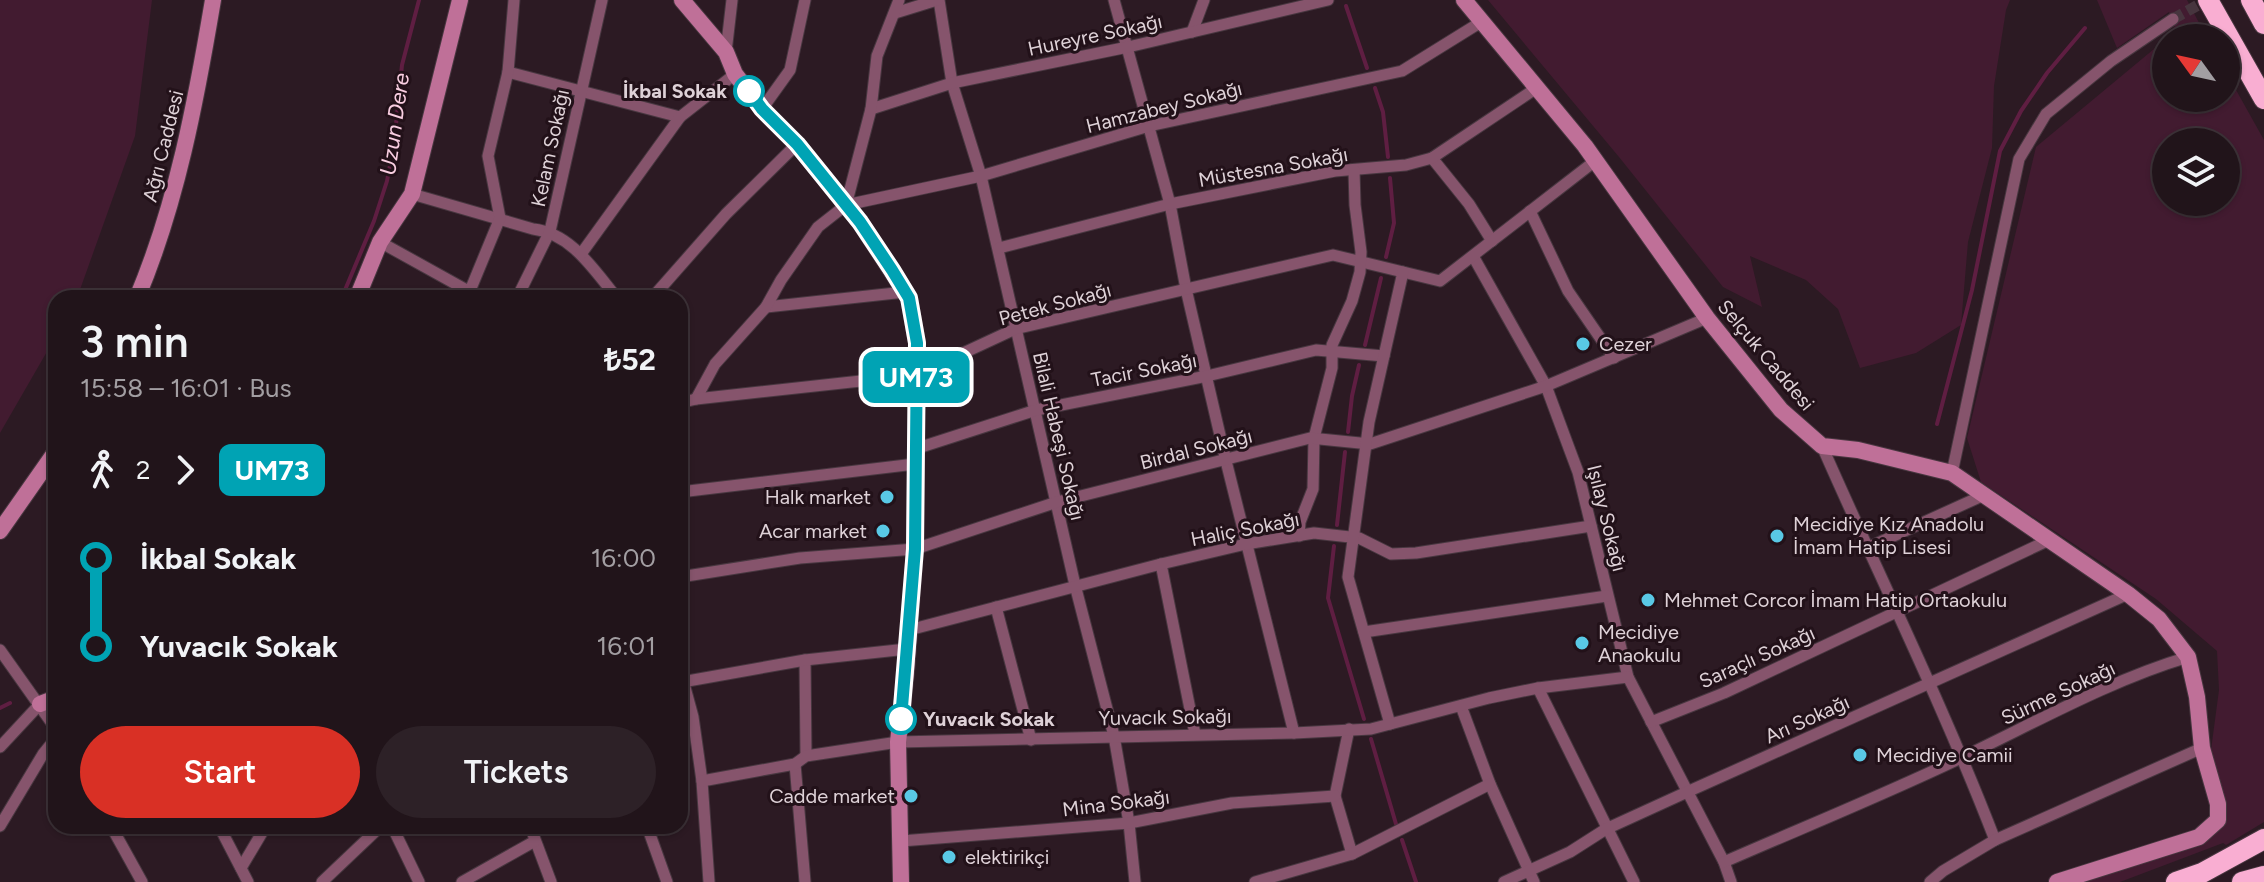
<!DOCTYPE html>
<html lang="en">
<head>
<meta charset="utf-8">
<style>
	:root { --surface:#21141a; --page:#2d2127; --text:#f1f3f6; --muted:#a29ea2; --line:#3e3339; --accent:#d93025 }
	body { margin:0; font-family:Figtree,sans-serif; background:var(--page); color:var(--text); height:100vh; display:flex; flex-direction:column; font-size:30px; white-space:nowrap }
	* { box-sizing:border-box; margin:0 }
	p { font-size:26px; color:var(--muted) }
	.icon { flex:none; width:44px; height:44px; fill:none; stroke:currentColor; stroke-width:2; stroke-linecap:round; stroke-linejoin:round }
	.map { position:relative; flex:1; overflow:hidden }
	.drawer { position:absolute; left:48px; top:290px; width:640px; height:544px; display:flex; flex-direction:column; background:var(--surface); border-radius:24px; box-shadow:0 2px 6px #0004,0 0 0 2px var(--line) }
	.drawer>* { flex:none }
	.badge { padding:0 16px; border-radius:12px; font-size:28px; line-height:52px }
	.needle { width:52px; rotate:303deg }
	.controls { position:absolute; left:2152px; top:24px; display:grid; gap:16px }
	.controls a { display:grid; place-items:center; width:88px; height:88px; border-radius:50%; background:var(--surface); box-shadow:0 2px 6px #0004,0 0 0 2px var(--line); font-size:40px }
	.map>.badge { position:absolute; translate:-50% -50%; box-shadow:0 0 0 4px #fff }
	.legs { display:flex; align-items:center; gap:12px; height:88px; padding:0 32px; font-size:26px }
	.legs p { margin-inline-start:auto }
	.headline { display:flex; align-items:center; justify-content:space-between; height:136px; padding:0 32px }
	h1 { font-size:44px; font-weight:600; line-height:60px }
	.action { display:flex; gap:16px; margin-top:auto; padding:16px 32px }
	.action a { flex:1; height:92px; border-radius:48px; background:var(--accent); color:#fff; font-size:32px; font-weight:600; line-height:92px; text-align:center }
	.action a+a { background:var(--page); color:var(--text) }
	ul { padding:0 32px; list-style:none }
	li { display:flex; align-items:center; gap:28px; height:88px; font-size:30px }
	li i { display:grid; place-items:center; width:12px; height:100%; margin:0 10px; background:currentColor }
	li i::after { content:''; width:20px; height:20px; margin:-10px; border:6px solid; border-radius:50%; background:var(--surface) }
	li p { margin-inline-start:auto }
	li:first-child i { background:linear-gradient(#0000 50%,currentColor 0) }
	li:last-child i { background:linear-gradient(currentColor 50%,#0000 0) }
	.map>svg:first-child { display:block }
	.green { fill:#421b30; fill-rule:evenodd }
	.lines { fill:none; stroke-linecap:round; stroke-linejoin:round }
	.stream { stroke:#5f1e42; stroke-width:4 }
	.street-tunnel { stroke:#47353e; stroke-width:11; stroke-dasharray:11 5.5; stroke-linecap:butt }
	.street-casing { stroke:#483740; stroke-width:13 }
	.secondary-casing { stroke:#483740; stroke-width:18 }
	.highway-casing { stroke:#483740; stroke-width:22 }
	.street { stroke:#86546c; stroke-width:11 }
	.secondary { stroke:#bf7098; stroke-width:16 }
	.highway { stroke:#f9aed2; stroke-width:20 }
	.line-1-casing { stroke:#fff; stroke-width:18 }
	.line-1 { stroke:#00a3b4; stroke-width:12 }
	.stop-1-dot { fill:#fff; stroke:#00a3b4; stroke-width:4 }
	.poi-dot { fill:#59c8e5; stroke:#221119; stroke-width:3 }
	.labels { text-anchor:middle; stroke-width:6; stroke-linejoin:round; paint-order:stroke }
	.street-label { font-size:20px; fill:#ded1d7; stroke:#221119 }
	.stop-label { font-size:20px; font-weight:bold; fill:#ded1d7; stroke:#221119; text-anchor:end }
	.poi-label { font-size:20px; fill:#ded1d7; stroke:#221119; text-anchor:start }
	.water-label { font-size:22px; font-style:italic; fill:#f9cee1; stroke:#221119 }
</style>
</head>
<body>
<div class="map">
<svg width="2264" height="882" viewBox="0 0 2264 882">
	<rect width="100%" height="100%" fill="#2c1a23"/>
	<!-- green -->
	<g class="green">
		<polygon points="0,0 152,0 135,136 77,298 56,298 56,336 0,433"/>
		<polygon points="1488,0 2010,0 2006,10 1994,86 1992,148 1968,242 1961,325 1916,353 1860,368 1838,309 1806,280 1750,256 1762,307 1723,287 1619,157"/>
		<path d="M2097 0H2187L2207 38H2166V98H2226V72L2264 140V822L2226 845 2223 843 2120 882H2061L2219 831 2226 813 2211 750 2219 690 2217 651 2156 599 1981 482 1967 438 2036 147 2160 44 2175 26 2169 12 2117 48ZM2166 142H2226V202H2166Z"/>
	</g>
	<g class="lines">
		<!-- stream -->
		<g class="stream">
			<polyline points="1346,6 1367,68"/>
			<polyline points="2165,77 2166,76"/>
			<polyline points="1375,88 1383,112 1388,157"/>
			<polyline points="1386,257 1394,223 1390,178"/>
			<polyline points="345,290 374,221 387,181 394,144 402,65 419,0"/>
			<polyline points="1365,345 1381,278"/>
			<polyline points="1937,424 1972,290 2000,151 2021,111 2047,73 2085,28"/>
			<polyline points="1348,432 1352,396 1359,365"/>
			<polyline points="1337,525 1345,452"/>
			<polyline points="1334,546 1328,598 1364,719"/>
			<polyline points="0,708 10,703"/>
			<polyline points="1371,739 1396,824"/>
			<polyline points="1402,840 1416,882"/>
		</g>
		<!-- street-tunnel -->
		<polyline class="street-tunnel" points="2173,19 2207,0"/>
		<!-- street casing -->
		<g class="street-casing">
			<g id="street">
				<polyline points="939,0 952,83 981,176 1075,585 1114,736 1129,823 1135,882"/>
				<polyline points="1114,0 1170,204 1186,289 1226,461 1294,733"/>
				<polyline points="895,13 937,0"/>
				<polyline points="1192,32 1204,0"/>
				<polyline points="726,52 732,0"/>
				<polyline points="508,72 680,117"/>
				<polyline points="762,109 790,70 805,0"/>
				<polyline points="871,109 952,83 1128,47 1328,0"/>
				<polyline points="1432,158 1469,204 1492,241"/>
				<path d="M412 194 533 229C571 233 594 270 617 298"/>
				<polyline points="846,205 871,109 877,56 899,0"/>
				<polyline points="1530,211 1568,291 1614,358"/>
				<polyline points="380,242 481,298"/>
				<polyline points="999,248 1170,204 1335,171 1406,165 1432,158 1538,87"/>
				<polyline points="581,254 680,117 735,74"/>
				<polyline points="1473,256 1546,386 1569,448 1578,472 1628,677 1724,862 1731,882"/>
				<polyline points="467,298 500,218 488,156 508,72 514,0"/>
				<polyline points="517,298 550,231 602,0"/>
				<polyline points="652,298 726,214 797,144"/>
				<polyline points="766,307 905,292"/>
				<polyline points="696,399 715,364 766,307 781,280 818,227 846,205 981,176 1149,126 1402,71 1481,22"/>
				<polyline points="680,403 696,399 916,375 1015,329 1333,255 1440,281 1595,161"/>
				<path d="M1822 446C1880 578 1943 705 1995 840"/>
				<polyline points="915,449 1036,410 1207,376 1316,350 1384,356"/>
				<polyline points="1952,473 2019,159 2046,114 2111,61 2173,19"/>
				<polyline points="680,492 915,464"/>
				<polyline points="1299,536 1300,522 1313,489 1314,438 1332,368 1332,345 1352,301 1360,272 1361,252 1355,205 1354,170"/>
				<polyline points="1867,548 1984,495"/>
				<polyline points="1161,564 1195,734"/>
				<polyline points="680,577 800,558 915,549 1057,502 1310,438 1370,444 1546,386 1707,318"/>
				<polyline points="996,607 1031,740"/>
				<polyline points="909,630 1161,564 1246,544 1314,533 1359,538 1391,554 1416,553 1591,526"/>
				<polyline points="1364,632 1607,596"/>
				<polyline points="0,650 56,729"/>
				<polyline points="805,660 806,756"/>
				<polyline points="680,669 693,717 702,781 709,882"/>
				<polyline points="682,682 805,660 907,649"/>
				<polyline points="1538,688 1634,882"/>
				<polyline points="1461,706 1490,784 1534,882"/>
				<polyline points="1651,722 1724,693 2049,540"/>
				<polyline points="1390,724 1348,577 1369,422 1403,272"/>
				<polyline points="1349,729 1335,796 1352,854"/>
				<polyline points="0,747 40,704"/>
				<polyline points="795,764 805,882"/>
				<polyline points="702,781 795,764 806,756 898,742 1294,733 1371,729 1489,698 1538,688 1628,677"/>
				<polyline points="0,826 43,754 56,738"/>
				<polyline points="111,826 142,882"/>
				<polyline points="219,826 248,882"/>
				<polyline points="392,826 419,882"/>
				<polyline points="530,826 551,882"/>
				<polyline points="647,826 667,882"/>
				<polyline points="901,841 1129,823 1232,803 1335,796"/>
				<path d="M1724 862C1804 827 1886 794 1965 756 2038 721 2111 680 2188 657"/>
				<polyline points="241,868 266,826"/>
				<polyline points="322,882 381,826"/>
				<polyline points="462,882 535,841"/>
				<polyline points="1255,882 1352,854 1490,784"/>
				<polyline points="1504,882 1570,852 1606,829 1687,792 2128,594"/>
				<polyline points="1930,882 1943,871 1995,840 2202,748"/>
			</g>
		</g>
		<!-- secondary casing -->
		<g class="secondary-casing">
			<g id="secondary">
				<polyline points="682,0 726,52 735,74 762,109 797,144 860,222 909,298 917,343 915,549 906,672 898,742 901,882"/>
				<polyline points="1464,0 1585,146 1707,318 1781,410 1822,446 1858,450 1952,473 2128,594 2159,619 2188,657 2197,697 2202,748 2218,804 2218,820 2199,837 2057,882"/>
				<path d="M137 298C177 203 196 101 213 0"/>
				<polyline points="357,298 380,242 412,194 460,0"/>
				<polyline points="0,531 56,451"/>
				<polyline points="40,704 56,698"/>
			</g>
		</g>
		<!-- highway casing -->
		<g class="highway-casing">
			<g id="highway">
				<polyline points="2208,0 2264,99"/>
				<polyline points="2251,0 2264,24"/>
				<polyline points="2176,882 2202,873 2264,839"/>
				<polyline points="2242,882 2264,876"/>
			</g>
		</g>
		<!-- street -->
		<use href="#street" class="street"/>
		<!-- secondary -->
		<use href="#secondary" class="secondary"/>
		<!-- highway -->
		<use href="#highway" class="highway"/>
	</g>
	<g class="lines">
		<!-- line-1 casing -->
		<g class="line-1-casing">
			<polyline id="line-1" points="749,91 762,109 797,144 860,222 892,270 909,298 917,343 915,549 901,719"/>
		</g>
		<!-- line-1 -->
		<use href="#line-1" class="line-1"/>
	</g>
	<!-- markers -->
	<g class="stop-1-dot">
		<circle cx="749" cy="91" r="14"/>
		<circle cx="901" cy="719" r="14"/>
	</g>
	<g class="poi-dot">
		<circle cx="1583" cy="344" r="8"/>
		<circle cx="887" cy="497" r="8"/>
		<circle cx="883" cy="531" r="8"/>
		<circle cx="1777" cy="536" r="8"/>
		<circle cx="1648" cy="600" r="8"/>
		<circle cx="1582" cy="643" r="8"/>
		<circle cx="1860" cy="755" r="8"/>
		<circle cx="911" cy="796" r="8"/>
		<circle cx="949" cy="857" r="8"/>
	</g>
	<g class="labels">
		<!-- street labels -->
		<g class="street-label">
			<text transform="translate(1095 35) rotate(-12)" y="7">Hureyre Sokağı</text>
			<text transform="translate(1164 107) rotate(-14)" y="7">Hamzabey Sokağı</text>
			<text transform="translate(163 146) rotate(-76)" y="7">Ağrı Caddesi</text>
			<text transform="translate(550 148) rotate(-78)" y="7">Kelam Sokağı</text>
			<text transform="translate(1273 167) rotate(-10)" y="7">Müstesna Sokağı</text>
			<text transform="translate(1055 304) rotate(-15)" y="7">Petek Sokağı</text>
			<text transform="translate(1766 355) rotate(50)" y="7">Selçuk Caddesi</text>
			<text transform="translate(1144 370) rotate(-11)" y="7">Tacir Sokağı</text>
			<text transform="translate(1059 436) rotate(77)" y="7">Bilali Habeşi Sokağı</text>
			<text transform="translate(1196 449) rotate(-14)" y="7">Birdal Sokağı</text>
			<text transform="translate(1607 518) rotate(76)" y="7">Işılay Sokağı</text>
			<text transform="translate(1245 529) rotate(-11)" y="7">Haliç Sokağı</text>
			<text transform="translate(1757 657) rotate(-24)" y="7">Saraçlı Sokağı</text>
			<text transform="translate(2058 693) rotate(-25)" y="7">Sürme Sokağı</text>
			<text transform="translate(1165 717) rotate(-1)" y="7">Yuvacık Sokağı</text>
			<text transform="translate(1807 719) rotate(-24)" y="7">Arı Sokağı</text>
			<text transform="translate(1116 803) rotate(-7)" y="7">Mina Sokağı</text>
		</g>
		<!-- stop labels -->
		<g class="stop-label">
			<text x="727" y="98">İkbal Sokak</text>
			<text x="923" y="726" text-anchor="start">Yuvacık Sokak</text>
		</g>
		<!-- poi labels -->
		<g class="poi-label">
			<text x="1599" y="351">Cezer</text>
			<text x="871" y="504" text-anchor="end">Halk market</text>
			<text x="1793" y="531">Mecidiye Kız Anadolu<tspan x="1793" dy="23">İmam Hatip Lisesi</tspan></text>
			<text x="867" y="538" text-anchor="end">Acar market</text>
			<text x="1664" y="607">Mehmet Corcor İmam Hatip Ortaokulu</text>
			<text x="1598" y="639">Mecidiye<tspan x="1598" dy="23">Anaokulu</tspan></text>
			<text x="1876" y="762">Mecidiye Camii</text>
			<text x="895" y="803" text-anchor="end">Cadde market</text>
			<text x="965" y="864">elektirikçi</text>
		</g>
		<!-- water labels -->
		<g class="water-label">
			<text transform="translate(394 124) rotate(-82)" y="8">Uzun Dere</text>
		</g>
	</g>
</svg>
<div class="controls">
<a><svg class="needle" viewBox="-14 -14 28 28"><path d="M0-13l5 13h-10z" fill="#e53935"/><path d="M0 13l5-13h-10z" fill="#a29ea2"/></svg></a>
<a><svg class="icon" aria-label="layers" viewBox="0 0 24 24"><path d="M12 4l9 5-9 5-9-5zM3 14l9 5 9-5"/></svg></a>
</div>
<b class="badge" style="left:916px;top:377px;background:#00a3b4;color:#fff">UM73</b>
<section class="drawer">
<div class="headline"><div><h1>3 min</h1><p>15:58 – 16:01 · Bus</p></div><b>₺52</b></div>
<div class="legs"><svg class="icon" aria-label="walk" viewBox="0 0 24 24"><circle cx="13" cy="4" r="2"/><path d="M13 8l-2 6 4 7M11 14l-3 7M7 12l3-4h3l4 4"/></svg>2<svg class="icon" aria-label="forward" viewBox="0 0 24 24"><path d="M9 5l7 7-7 7"/></svg><b class="badge" style="background:#00a3b4;color:#fff">UM73</b></div>
<ul>
<li><i style="color:#00a3b4"></i><b>İkbal Sokak</b><p>16:00</p></li>
<li><i style="color:#00a3b4"></i><b>Yuvacık Sokak</b><p>16:01</p></li>
</ul>
<div class="action"><a>Start</a><a>Tickets</a></div>
</section>
</div>
</body>
</html>
